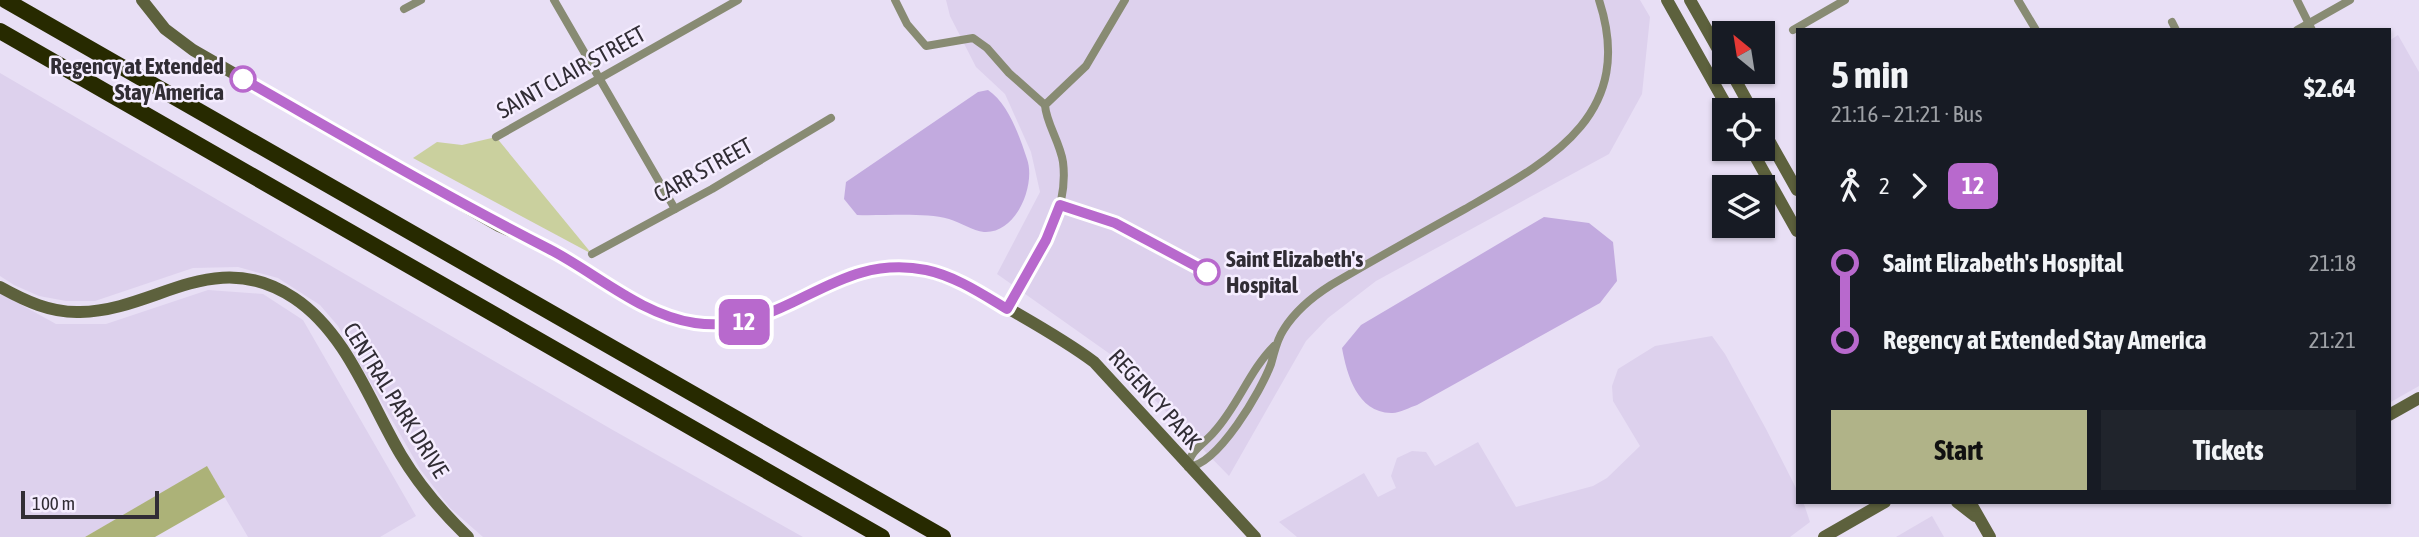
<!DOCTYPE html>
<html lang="en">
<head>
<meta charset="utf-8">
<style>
	:root { --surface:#171b24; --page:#20242c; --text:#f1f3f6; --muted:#9ea1a6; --accent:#b0b388 }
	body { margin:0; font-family:"Asap Condensed",sans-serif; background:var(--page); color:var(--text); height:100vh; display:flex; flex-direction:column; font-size:26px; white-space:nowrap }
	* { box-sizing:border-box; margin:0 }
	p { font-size:23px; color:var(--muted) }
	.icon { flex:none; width:38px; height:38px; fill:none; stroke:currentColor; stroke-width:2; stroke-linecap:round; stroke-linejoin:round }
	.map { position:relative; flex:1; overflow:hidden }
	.side { position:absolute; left:1796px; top:28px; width:595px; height:476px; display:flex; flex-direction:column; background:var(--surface); border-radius:0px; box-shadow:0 2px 5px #0004 }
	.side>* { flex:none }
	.badge { padding:0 14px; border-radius:10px; font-size:24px; line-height:46px }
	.needle { width:46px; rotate:330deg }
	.controls { position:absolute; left:1712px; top:21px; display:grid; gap:14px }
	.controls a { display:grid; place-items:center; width:63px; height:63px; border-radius:0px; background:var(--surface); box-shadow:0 2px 5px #0004; font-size:35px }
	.scale { position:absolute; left:21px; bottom:18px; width:138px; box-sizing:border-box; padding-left:7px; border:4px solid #312d35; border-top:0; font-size:19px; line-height:24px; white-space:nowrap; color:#312d35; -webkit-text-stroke:5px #f5edff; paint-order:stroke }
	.map>.badge { position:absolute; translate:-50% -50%; box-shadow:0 0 0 4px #fff }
	.legs { display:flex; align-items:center; gap:10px; height:77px; padding:0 35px; font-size:23px }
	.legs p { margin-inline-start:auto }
	.head { display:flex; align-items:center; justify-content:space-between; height:119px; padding:0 35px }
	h1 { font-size:38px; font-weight:700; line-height:52px }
	.primary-button { display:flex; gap:14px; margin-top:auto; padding:14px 35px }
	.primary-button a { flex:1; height:80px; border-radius:0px; background:var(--accent); color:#111; font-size:28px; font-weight:700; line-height:80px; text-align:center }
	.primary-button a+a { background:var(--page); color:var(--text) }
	ul { padding:0 35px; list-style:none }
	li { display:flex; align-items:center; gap:24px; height:77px; font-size:26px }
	li i { display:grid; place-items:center; width:10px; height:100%; margin:0 9px; background:currentColor }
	li i::after { content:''; width:18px; height:18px; margin:-9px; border:5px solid; border-radius:50%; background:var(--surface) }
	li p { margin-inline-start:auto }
	li:first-child i { background:linear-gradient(#0000 50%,currentColor 0) }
	li:last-child i { background:linear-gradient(currentColor 50%,#0000 0) }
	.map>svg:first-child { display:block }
	.built { fill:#ddd1ed }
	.green { fill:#cad09e }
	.forest { fill:#acb278 }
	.water { fill:#c2aadf }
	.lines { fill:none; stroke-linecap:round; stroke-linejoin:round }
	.street { stroke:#888b73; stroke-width:8 }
	.secondary { stroke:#5d613d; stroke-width:12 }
	.highway { stroke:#272a00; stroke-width:16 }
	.line-1-casing { stroke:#fff; stroke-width:16 }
	.line-1 { stroke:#b869cd; stroke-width:10 }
	.stop-1-dot { fill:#fff; stroke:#b869cd; stroke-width:3.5 }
	.labels { text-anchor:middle; stroke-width:5; stroke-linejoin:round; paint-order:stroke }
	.stop-label { font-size:23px; font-weight:bold; fill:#312d35; stroke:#f5edff; text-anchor:end }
	.street-label { font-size:23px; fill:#312d35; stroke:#f5edff }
</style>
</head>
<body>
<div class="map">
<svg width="2419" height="537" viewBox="0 0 2419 537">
	<rect width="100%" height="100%" fill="#e8dff5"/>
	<!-- built -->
	<g class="built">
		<polygon points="946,0 1640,0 1650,17 1642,94 1609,154 1376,281 1328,318 1306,341 1229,476 1110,354 997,274 1040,192 1031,152 1005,94 976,67 950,16"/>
		<polygon points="2398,35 2419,72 2419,386 2389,403 2389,41"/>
		<polygon points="0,73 611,429 803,537 483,537 450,508 420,469 338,326 320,305 278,278 238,267 193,268 95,301 66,301 39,296 14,285 0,276"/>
		<polygon points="208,290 263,294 303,320 416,516 380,537 248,537 207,467 85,537 0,537 0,293 56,324 106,324"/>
		<polygon points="1712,336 1725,354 1766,429 1797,490 1797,502 1803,502 1805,507 1810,522 1790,537 1297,537 1279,522 1364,473 1378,497 1396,488 1391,476 1397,458 1412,451 1426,452 1435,466 1478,442 1516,507 1593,486 1607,478 1640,446 1613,401 1612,386 1618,369 1655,346"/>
		<polygon points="1932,516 1944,537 1896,537"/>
	</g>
	<!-- green -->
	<polygon class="green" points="496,137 592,254 413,158 437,142 462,145"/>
	<!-- forest -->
	<polygon class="forest" points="207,466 225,497 155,537 85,537"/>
	<!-- water -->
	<g class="water">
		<path d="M988 90C1008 103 1020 137 1027 159 1036 184 1017 234 984 232 973 231 960 222 949 219 924 212 884 216 857 215L844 199 846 182 978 92Z"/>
		<path d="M1544 217 1589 223 1613 242 1617 281 1600 303 1417 405C1410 407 1398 414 1391 413 1357 412 1347 375 1342 348L1361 325Z"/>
	</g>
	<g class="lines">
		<!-- street -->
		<g class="street">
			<polyline points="554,0 675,209"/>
			<polyline points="895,0 907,24 926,46 973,38 987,48 1009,73 1045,105"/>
			<polyline points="2018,0 2036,30"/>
			<polyline points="2297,0 2312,30"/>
			<polyline points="404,9 421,0"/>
			<polyline points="2172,22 2176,30"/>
			<polyline points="1793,30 1845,0"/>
			<polyline points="2297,30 2350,0"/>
			<polyline points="496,137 738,0"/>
			<polyline points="592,254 712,189 831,118"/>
			<path d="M1007 309C1033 263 1070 217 1063 162 1060 142 1046 123 1045 105L1086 66 1125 0"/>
			<path d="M1274 346C1249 371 1238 406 1214 432 1205 443 1189 451 1188 467 1218 465 1261 391 1271 364 1275 351 1276 341 1284 329 1296 310 1312 297 1331 285 1375 259 1420 234 1465 209 1549 161 1637 116 1599 0"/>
		</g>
		<!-- secondary -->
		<g class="secondary">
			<path d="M142 0 165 29 193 50 499 226C517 234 535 241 552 251 605 280 658 326 720 325 765 324 799 297 839 279 908 249 958 280 1018 314 1044 329 1070 344 1094 362L1255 537"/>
			<polyline points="1667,0 1729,110"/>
			<polyline points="1690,0 1724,60"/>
			<polyline points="1731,72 1752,110"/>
			<polyline points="1762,128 1797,190"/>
			<polyline points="1751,149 1797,231"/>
			<path d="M0 287C25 301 51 313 80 312 156 311 214 245 294 298 347 333 370 403 401 455 419 485 442 512 468 537"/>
			<polyline points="2389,415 2419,398"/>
			<polyline points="1957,502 1975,516"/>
			<polyline points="1970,502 1990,537"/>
			<polyline points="1824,537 1885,502"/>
		</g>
		<!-- highway -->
		<g class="highway">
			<polyline points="5,0 943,537"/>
			<polyline points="0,31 882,537"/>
		</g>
	</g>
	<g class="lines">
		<!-- line-1 casing -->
		<g class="line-1-casing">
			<path id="line-1" d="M243 79C345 137 445 196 549 249 596 273 641 315 695 323 786 336 832 251 926 270 955 276 982 294 1007 309L1046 240 1060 205 1115 223 1207 272"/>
		</g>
		<!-- line-1 -->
		<use href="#line-1" class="line-1"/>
	</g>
	<!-- markers -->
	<g class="stop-1-dot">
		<circle cx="243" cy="79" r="12"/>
		<circle cx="1207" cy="272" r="12"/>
	</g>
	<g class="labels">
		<!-- stop labels -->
		<g class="stop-label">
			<text x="224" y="74">Regency at Extended<tspan x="224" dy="26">Stay America</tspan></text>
			<text x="1226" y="267" text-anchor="start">Saint Elizabeth's<tspan x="1226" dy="26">Hospital</tspan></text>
		</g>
		<!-- street labels -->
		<g class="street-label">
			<text transform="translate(571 72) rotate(-29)" y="8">SAINT CLAIR STREET</text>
			<text transform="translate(703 170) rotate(-29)" y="8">CARR STREET</text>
			<text transform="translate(1155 399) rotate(48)" y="8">REGENCY PARK</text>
			<text transform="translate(396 400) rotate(58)" y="8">CENTRAL PARK DRIVE</text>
		</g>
	</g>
</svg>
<div class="controls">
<a><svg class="needle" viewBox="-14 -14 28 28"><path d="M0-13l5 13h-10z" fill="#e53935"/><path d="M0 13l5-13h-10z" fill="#9ea1a6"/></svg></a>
<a><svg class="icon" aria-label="locate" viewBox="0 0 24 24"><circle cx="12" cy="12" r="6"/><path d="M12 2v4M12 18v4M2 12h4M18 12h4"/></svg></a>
<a><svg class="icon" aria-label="layers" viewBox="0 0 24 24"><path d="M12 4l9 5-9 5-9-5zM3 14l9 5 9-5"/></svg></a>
</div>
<div class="scale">100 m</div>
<b class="badge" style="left:744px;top:322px;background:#b869cd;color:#fff">12</b>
<section class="side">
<div class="head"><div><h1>5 min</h1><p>21:16 – 21:21 · Bus</p></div><b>$2.64</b></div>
<div class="legs"><svg class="icon" aria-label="walk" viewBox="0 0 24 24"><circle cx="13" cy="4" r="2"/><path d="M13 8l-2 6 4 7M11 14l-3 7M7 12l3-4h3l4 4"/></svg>2<svg class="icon" aria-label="forward" viewBox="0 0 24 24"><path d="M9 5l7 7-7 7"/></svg><b class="badge" style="background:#b869cd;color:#fff">12</b></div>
<ul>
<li><i style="color:#b869cd"></i><b>Saint Elizabeth's Hospital</b><p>21:18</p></li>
<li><i style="color:#b869cd"></i><b>Regency at Extended Stay America</b><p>21:21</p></li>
</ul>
<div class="primary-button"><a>Start</a><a>Tickets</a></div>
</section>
</div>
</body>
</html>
